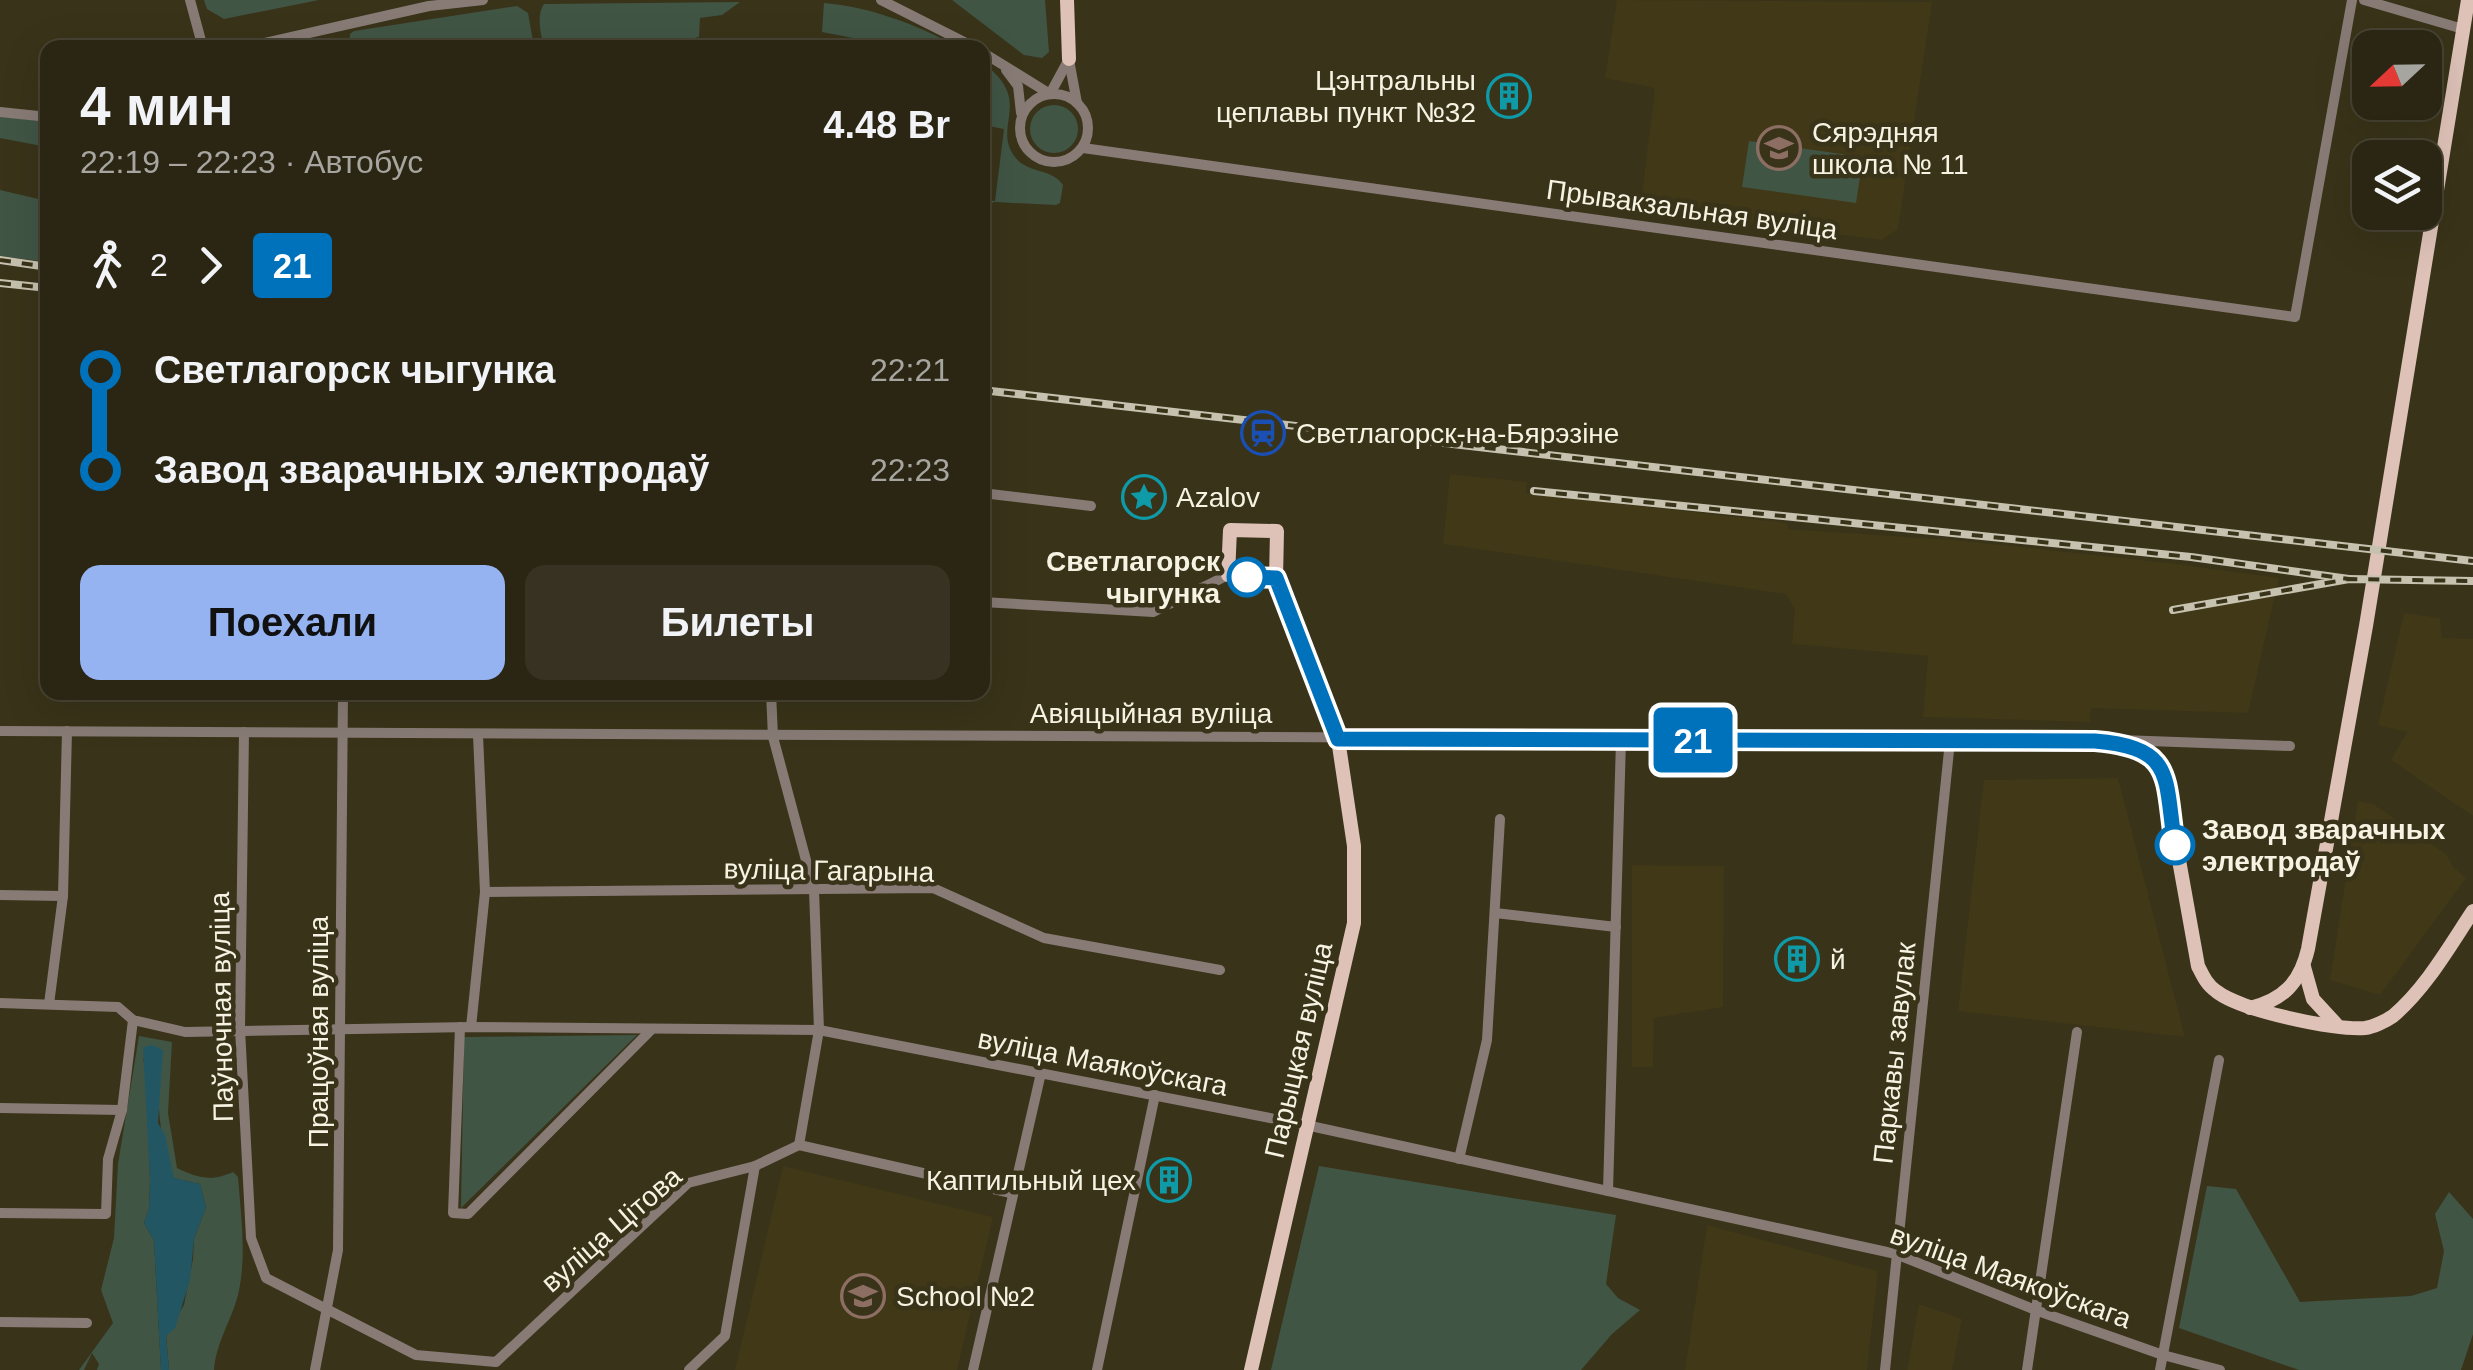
<!DOCTYPE html>
<html lang="ru">
<head>
<meta charset="utf-8">
<style>
	:root { --surface:#2b2613; --page:#373221; --text:#f1f3f6; --muted:#a6a5a0; --line:#474333; --accent:#95b2f1 }
	body { margin:0; font-family:Arial,sans-serif; background:var(--page); color:var(--text); height:100vh; display:flex; flex-direction:column; font-size:38px; white-space:nowrap }
	* { box-sizing:border-box; margin:0 }
	p { font-size:32px; color:var(--muted) }
	.icon { flex:none; width:55px; height:55px; fill:none; stroke:currentColor; stroke-width:2; stroke-linecap:round; stroke-linejoin:round }
	.map { position:relative; flex:1; overflow:hidden }
	.details { position:absolute; left:40px; top:40px; width:950px; height:660px; display:flex; flex-direction:column; background:var(--surface); border-radius:20px; box-shadow:0 10px 40px #0002,0 0 0 2px var(--line) }
	.details>* { flex:none }
	.badge { padding:0 20px; border-radius:8px; font-size:35px; line-height:65px }
	.needle { width:65px; rotate:248deg }
	.fabs { position:absolute; left:2352px; top:30px; display:grid; gap:20px }
	.fabs a { display:grid; place-items:center; width:90px; height:90px; border-radius:20px; background:var(--surface); box-shadow:0 10px 40px #0002,0 0 0 2px var(--line); font-size:50px }
	.map>.badge { position:absolute; translate:-50% -50%; box-shadow:0 0 0 5px #fff }
	.legs { display:flex; align-items:center; gap:15px; height:110px; padding:0 40px; font-size:32px }
	.legs p { margin-inline-start:auto }
	.head { display:flex; align-items:center; justify-content:space-between; height:170px; padding:0 40px }
	h1 { font-size:55px; font-weight:800; line-height:75px }
	.primary-button { display:flex; gap:20px; margin-top:auto; padding:20px 40px }
	.primary-button a { flex:1; height:115px; border-radius:20px; background:var(--accent); color:#111; font-size:40px; font-weight:800; line-height:115px; text-align:center }
	.primary-button a+a { background:var(--page); color:var(--text) }
	ul { padding:0 40px; list-style:none }
	li { display:flex; align-items:center; gap:35px; height:100px; font-size:38px }
	li i { display:grid; place-items:center; width:15px; height:100%; margin:0 12px; background:currentColor }
	li i::after { content:''; width:25px; height:25px; margin:-12px; border:8px solid; border-radius:50%; background:var(--surface) }
	li p { margin-inline-start:auto }
	li:first-child i { background:linear-gradient(#0000 50%,currentColor 0) }
	li:last-child i { background:linear-gradient(currentColor 50%,#0000 0) }
	.map>svg:first-child { display:block }
	.built { fill:#403816 }
	.green { fill:#415545 }
	.water { fill:#235663 }
	.lines { fill:none; stroke-linecap:round; stroke-linejoin:round }
	.minor { stroke:#887b76; stroke-width:10 }
	.major { stroke:#dec2b8; stroke-width:14 }
	.rail-casing { stroke:#c6c2af; stroke-width:8 }
	.rail { stroke:#393319; stroke-width:4; stroke-dasharray:11; stroke-linecap:butt }
	.line-1-casing { stroke:#fff; stroke-width:22 }
	.line-1 { stroke:#0072bc; stroke-width:15 }
	.stop-1-dot { fill:#fff; stroke:#0072bc; stroke-width:5 }
	.labels { text-anchor:middle; stroke-width:9; stroke-linejoin:round; paint-order:stroke }
	.poi-label { font-size:28px; fill:#f6f3e3; stroke:#393319; text-anchor:start }
	.street-label { font-size:28px; fill:#f6f3e3; stroke:#393319 }
	.stop-label { font-size:28px; font-weight:bold; fill:#f6f3e3; stroke:#393319; text-anchor:end }
</style>
</head>
<body>
<div class="map">
<svg width="2473" height="1370" viewBox="0 0 2473 1370">
	<rect width="100%" height="100%" fill="#393319"/>
	<!-- built -->
	<g class="built">
		<polygon points="1617,0 1932,2 1898,229 1882,240 1640,209 1655,88 1605,78"/>
		<polygon points="1450,474 1527,482 1526,493 1787,523 1788,529 1954,540 2169,563 2279,578 2248,713 2091,708 2090,722 1923,717 1928,656 1792,644 1795,610 1786,594 1443,544"/>
		<polygon points="2404,613 2440,618 2442,638 2473,639 2473,816 2391,760 2407,732 2378,725"/>
		<polygon points="2118,778 2185,1037 1958,1011 1984,780"/>
		<polygon points="2358,801 2373,804 2446,854 2454,868 2466,878 2380,995 2330,980"/>
		<polygon points="1632,865 1724,866 1723,1007 1654,1018 1653,1067 1632,1067"/>
		<polygon points="783,1166 993,1217 957,1370 735,1370"/>
		<polygon points="1707,1225 1878,1271 1867,1370 1685,1370"/>
		<polygon points="1919,1304 1962,1319 1952,1370 1907,1370"/>
	</g>
	<!-- green -->
	<g class="green">
		<polygon points="204,0 319,0 224,19 207,9"/>
		<polygon points="952,0 1045,0 1049,52 1042,58 1024,55"/>
		<path d="M740 2 722 15 700 18 699 37 652 47H544C541 34 536 16 544 4Z"/>
		<path d="M824 3C869 7 917 24 957 47H900L822 32Z"/>
		<polygon points="517,6 528,13 534,47 349,47 350,34 354,31"/>
		<path d="M983 63C1035 102 991 125 1015 157 1028 174 1052 168 1063 185L1060 203 1056 205 995 202 983 205V200L995 201 1004 129 983 125Z"/>
		<circle cx="1054" cy="129" r="24"/>
		<polygon points="0,116 47,122 47,147 0,138"/>
		<polygon points="1749,141 1863,157 1856,203 1742,187"/>
		<polygon points="0,190 47,201 47,262 0,256"/>
		<polygon points="637,1035 461,1208 464,1037"/>
		<path d="M139 1036 172 1042 168 1113 177 1168C198 1178 211 1182 233 1172L238 1177C241 1217 247 1256 238 1295 231 1321 216 1343 214 1370H169L166 1335 184 1305 193 1259 194 1239 206 1207 200 1184 174 1178C161 1142 155 1106 161 1068L143 1059 146 1070 150 1180 149 1209 144 1223 154 1241 161 1370H97L99 1364 92 1353 84 1370H79L113 1323 101 1290 114 1238 118 1164Z"/>
		<polygon points="1319,1166 1616,1215 1606,1284 1618,1298 1640,1310 1612,1334 1581,1370 1271,1370"/>
		<polygon points="2207,1186 2236,1189 2300,1302 2411,1296 2437,1288 2444,1251 2435,1214 2449,1192 2473,1219 2473,1334 2461,1370 2299,1370 2179,1328"/>
	</g>
	<!-- water -->
	<polygon class="water" points="153,1045 163,1050 158,1123 165,1135 174,1178 200,1184 206,1207 194,1239 190,1280 175,1328 166,1336 169,1370 161,1370 154,1241 144,1223 149,1209 150,1180 143,1047"/>
	<g class="lines">
		<!-- minor -->
		<g class="minor">
			<polyline points="190,0 203,48"/>
			<polyline points="881,0 976,48"/>
			<polyline points="2364,0 2463,29"/>
			<polyline points="242,48 429,6 483,0"/>
			<polyline points="982,52 1050,94 1069,59"/>
			<polyline points="1069,60 1077,103"/>
			<polyline points="1006,70 1018,86 1021,113"/>
			<circle cx="1054" cy="128" r="34"/>
			<polyline points="0,112 48,117"/>
			<polyline points="1083,148 2295,317 2352,0"/>
			<polyline points="982,493 1091,506"/>
			<polyline points="982,602 1153,612 1228,575"/>
			<polyline points="771,692 773,737 814,890 819,1030 799,1145"/>
			<polyline points="0,731 2099,741"/>
			<polyline points="244,732 240,1029 251,1238 266,1278 416,1355 496,1362 688,1183 755,1166 799,1145 1011,1193"/>
			<polyline points="2121,740 2290,746"/>
			<polyline points="485,892 933,888 1044,938 1220,970"/>
			<polyline points="0,895 63,896"/>
			<polyline points="1495,913 1616,927"/>
			<polyline points="0,1003 118,1007 133,1020 185,1032 471,1027 819,1030 1306,1125 1896,1254 2038,1311 2163,1355 2220,1370"/>
			<polyline points="49,1004 63,896 67,731"/>
			<polyline points="460,1027 453,1213 468,1214 652,1029"/>
			<polyline points="471,1027 485,892 478,735"/>
			<polyline points="0,1108 122,1110 133,1020"/>
			<polyline points="1459,1159 1487,1040 1500,819"/>
			<polyline points="1608,1191 1621,740"/>
			<polyline points="0,1213 106,1214 108,1159 122,1110"/>
			<polyline points="0,1322 87,1323"/>
			<polyline points="315,1370 338,1250 343,692"/>
			<polyline points="689,1370 725,1336 755,1166"/>
			<polyline points="973,1370 1041,1073"/>
			<polyline points="1097,1370 1155,1095"/>
			<polyline points="1885,1370 1950,741"/>
			<polyline points="2027,1370 2077,1032"/>
			<polyline points="2160,1370 2219,1060"/>
		</g>
		<!-- major -->
		<g class="major">
			<polyline points="1067,0 1069,59"/>
			<path d="M2095 741C2125 744 2145 746 2163 771L2198 966C2203 976 2207 985 2216 991 2239 1010 2335 1031 2365 1028 2373 1027 2386 1021 2393 1016 2426 988 2449 947 2473 911"/>
			<polyline points="2304,967 2313,999 2336,1024"/>
			<path d="M2250 1008C2283 1000 2300 983 2308 949L2366 626 2468 0"/>
			<polyline points="1251,1370 1354,923 1354,846 1338,739 1276,579 1277,531 1230,530 1228,575 1276,579"/>
		</g>
		<!-- rail casing -->
		<g class="rail-casing">
			<g id="rail">
				<polyline points="0,260 48,267"/>
				<polyline points="0,283 48,288"/>
				<polyline points="982,390 2473,561"/>
				<polyline points="1534,491 2191,557 2349,579"/>
				<polyline points="2173,610 2349,579 2473,581"/>
			</g>
		</g>
		<!-- rail -->
		<use href="#rail" class="rail"/>
	</g>
	<g class="lines">
		<!-- line-1 casing -->
		<g class="line-1-casing">
			<path id="line-1" d="M1247 577 1276 578 1338 739 2095 741C2176 748 2164 777 2175 845"/>
		</g>
		<!-- line-1 -->
		<use href="#line-1" class="line-1"/>
	</g>
	<!-- icons -->
	<defs>
		<g id="building-ring" transform="scale(2.25)"><circle r="9.5" fill="#393319" stroke="#0f9aa8" stroke-width="1.5"/><path d="M-4-6H4V6H1V3H-1V6H-4ZM-2.5-4.3h1.7v1.8h-1.7ZM.8-4.3h1.7v1.8H.8ZM-2.5-1h1.7V.8h-1.7ZM.8-1h1.7V.8H.8Z" fill="#0f9aa8"/></g>
		<g id="school-ring" transform="scale(2.25)"><circle r="9.5" fill="#393319" stroke="#8d6e63" stroke-width="1.5"/><path d="M0-5L7-2L0 1L-7-2ZM-4 1L0 2.5L4 1V4Q0 6-4 4Z" fill="#8d6e63"/></g>
		<g id="station-ring" transform="scale(2.25)"><circle r="9.5" fill="#393319" stroke="#1a4fb4" stroke-width="1.5"/><path d="M-3-6H3Q5-6 5-4V2Q5 4 3 4L4.5 6H3L1.5 4h-3L-3 6H-4.5L-3 4Q-5 4-5 2V-4Q-5-6-3-6ZM-3.5-4v3h7v-3ZM-3.5 1v1.5H-2V1ZM2 1v1.5H3.5V1Z" fill="#1a4fb4"/></g>
		<g id="sight-ring" transform="scale(2.25)"><circle r="9.5" fill="#393319" stroke="#0f9aa8" stroke-width="1.5"/><path d="M0-6L1.8-2.2L6-1.7L2.9 1.2L3.7 5.4L0 3.3L-3.7 5.4L-2.9 1.2L-6-1.7L-1.8-2.2Z" fill="#0f9aa8"/></g>
	</defs>
	<g fill-rule="evenodd">
		<use href="#building-ring" x="1509" y="96"/>
		<use href="#school-ring" x="1779" y="148"/>
		<use href="#station-ring" x="1263" y="433"/>
		<use href="#sight-ring" x="1144" y="497"/>
		<use href="#building-ring" x="1797" y="959"/>
		<use href="#building-ring" x="1169" y="1180"/>
		<use href="#school-ring" x="863" y="1296"/>
	</g>
	<!-- markers -->
	<g class="stop-1-dot">
		<circle cx="1247" cy="577" r="18"/>
		<circle cx="2175" cy="845" r="18"/>
	</g>
	<g class="labels">
		<!-- poi labels -->
		<g class="poi-label">
			<text x="1476" y="90" text-anchor="end">Цэнтральны<tspan x="1476" dy="32">цеплавы пункт №32</tspan></text>
			<text x="1812" y="142">Сярэдняя<tspan x="1812" dy="32">школа № 11</tspan></text>
			<text x="1296" y="443">Светлагорск-на-Бярэзіне</text>
			<text x="1176" y="507">Azalov</text>
			<text x="1830" y="969">й</text>
			<text x="1136" y="1190" text-anchor="end">Каптильный цех</text>
			<text x="896" y="1306">School №2</text>
		</g>
		<!-- street labels -->
		<g class="street-label">
			<text transform="translate(1692 209) rotate(8)" y="10">Прывакзальная вуліца</text>
			<text x="1151" y="723">Авіяцыйная вуліца</text>
			<text transform="translate(829 870) rotate(1)" y="10">вуліца Гагарына</text>
			<text transform="translate(221 1007) rotate(-91)" y="10">Паўночная вуліца</text>
			<text transform="translate(318 1032) rotate(-90)" y="10">Працоўная вуліца</text>
			<text transform="translate(1298 1050) rotate(-77)" y="10">Парыцкая вуліца</text>
			<text transform="translate(1894 1053) rotate(-84)" y="10">Паркавы завулак</text>
			<text transform="translate(1103 1062) rotate(11)" y="10">вуліца Маякоўскага</text>
			<text transform="translate(611 1229) rotate(-41)" y="10">вуліца Цітова</text>
			<text transform="translate(2011 1276) rotate(20)" y="10">вуліца Маякоўскага</text>
		</g>
		<!-- stop labels -->
		<g class="stop-label">
			<text x="1220" y="571">Светлагорск<tspan x="1220" dy="32">чыгунка</tspan></text>
			<text x="2202" y="839" text-anchor="start">Завод зварачных<tspan x="2202" dy="32">электродаў</tspan></text>
		</g>
	</g>
</svg>
<div class="fabs">
<a><svg class="needle" viewBox="-14 -14 28 28"><path d="M0-13l5 13h-10z" fill="#e53935"/><path d="M0 13l5-13h-10z" fill="#a6a5a0"/></svg></a>
<a><svg class="icon" aria-label="layers" viewBox="0 0 24 24"><path d="M12 4l9 5-9 5-9-5zM3 14l9 5 9-5"/></svg></a>
</div>
<b class="badge" style="left:1693px;top:740px;background:#0072bc;color:#fff">21</b>
<section class="details">
<div class="head"><div><h1>4 мин</h1><p>22:19 – 22:23 · Автобус</p></div><b>4.48 Br</b></div>
<div class="legs"><svg class="icon" aria-label="walk" viewBox="0 0 24 24"><circle cx="13" cy="4" r="2"/><path d="M13 8l-2 6 4 7M11 14l-3 7M7 12l3-4h3l4 4"/></svg>2<svg class="icon" aria-label="forward" viewBox="0 0 24 24"><path d="M9 5l7 7-7 7"/></svg><b class="badge" style="background:#0072bc;color:#fff">21</b></div>
<ul>
<li><i style="color:#0072bc"></i><b>Светлагорск чыгунка</b><p>22:21</p></li>
<li><i style="color:#0072bc"></i><b>Завод зварачных электродаў</b><p>22:23</p></li>
</ul>
<div class="primary-button"><a>Поехали</a><a>Билеты</a></div>
</section>
</div>
</body>
</html>
